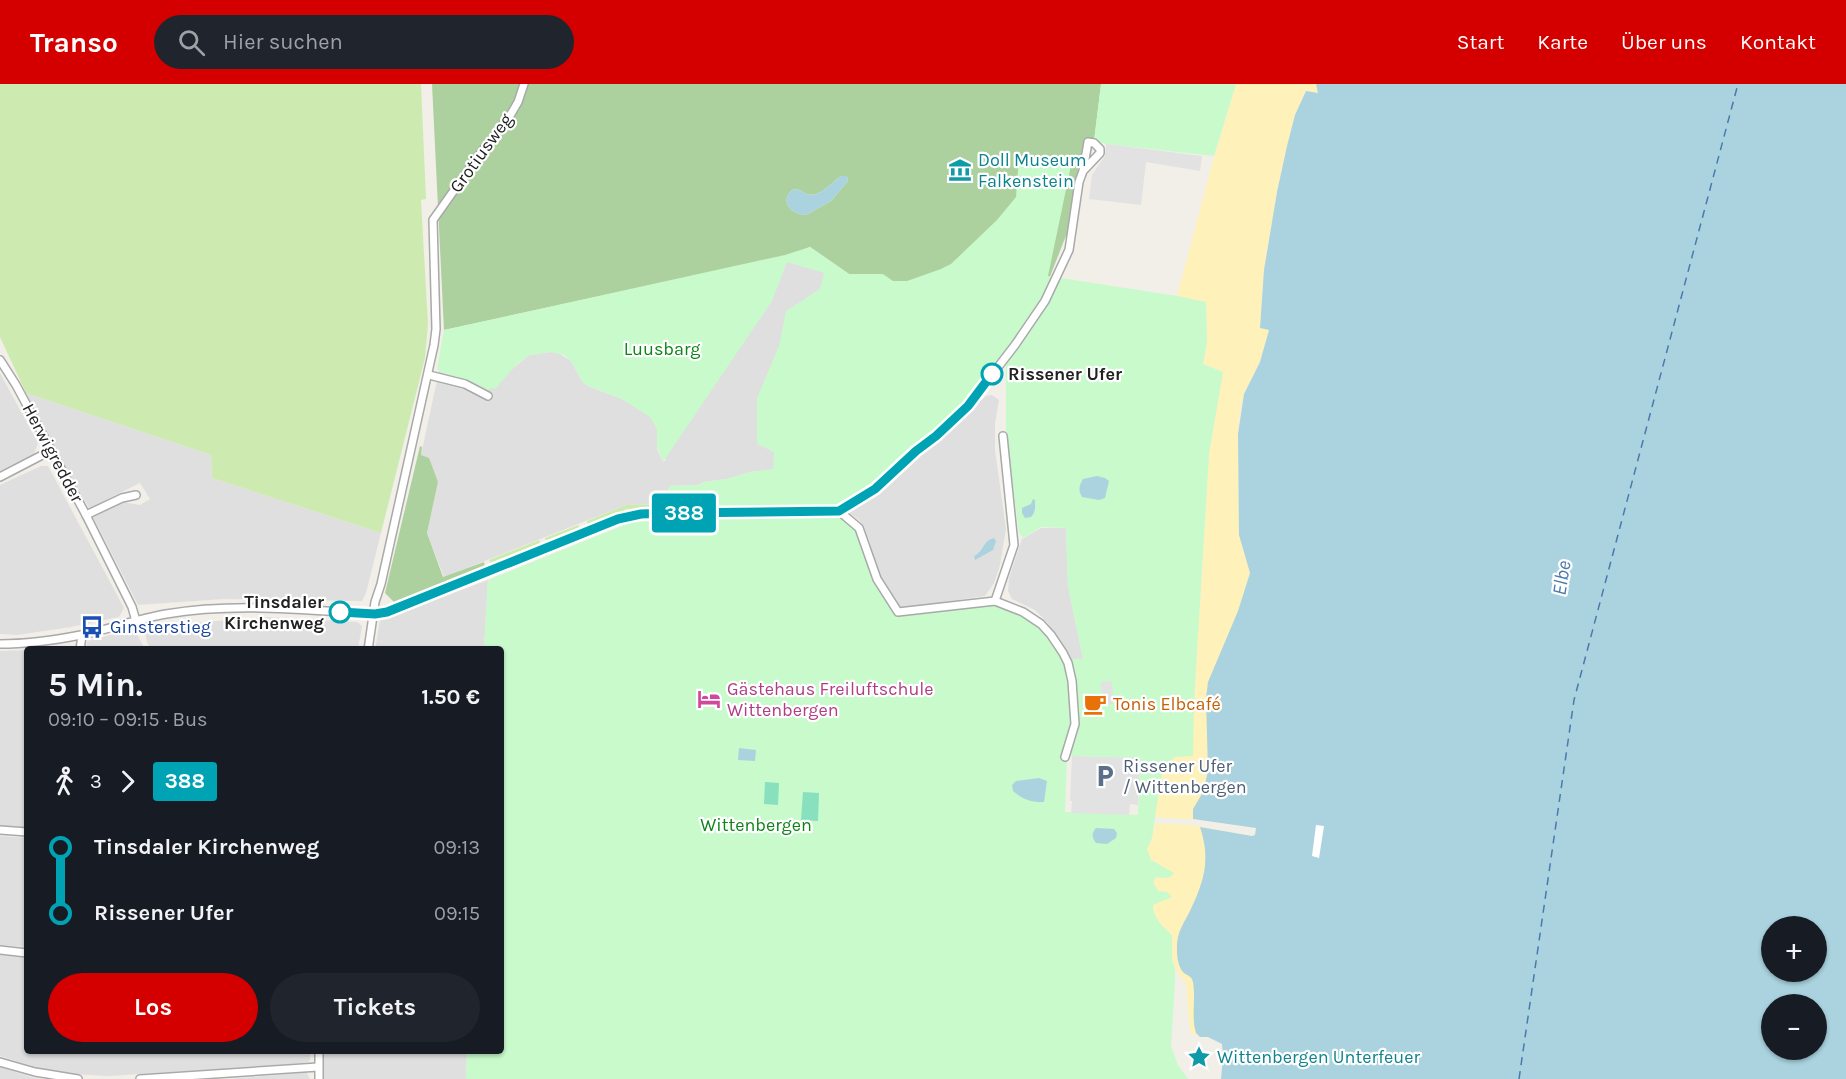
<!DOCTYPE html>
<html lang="de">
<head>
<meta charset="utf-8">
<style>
	:root { --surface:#171b24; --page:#20242c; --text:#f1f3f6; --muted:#9ea1a6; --accent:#d40000 }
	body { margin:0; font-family:Karla,sans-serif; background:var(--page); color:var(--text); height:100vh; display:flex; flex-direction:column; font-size:22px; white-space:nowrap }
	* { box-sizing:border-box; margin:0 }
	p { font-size:20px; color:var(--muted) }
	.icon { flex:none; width:33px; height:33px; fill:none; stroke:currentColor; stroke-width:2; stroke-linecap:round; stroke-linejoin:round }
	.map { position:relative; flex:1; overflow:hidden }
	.side { position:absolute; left:24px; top:562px; width:480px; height:408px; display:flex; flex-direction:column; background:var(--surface); border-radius:6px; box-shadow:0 2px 4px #0004 }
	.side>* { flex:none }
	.badge { padding:0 12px; border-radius:4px; font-size:21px; line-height:39px }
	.fabs { position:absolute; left:1761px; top:832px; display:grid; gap:12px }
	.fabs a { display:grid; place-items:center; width:66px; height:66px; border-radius:50%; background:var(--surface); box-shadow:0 2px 4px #0004; font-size:30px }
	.map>.badge { position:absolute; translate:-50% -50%; box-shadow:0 0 0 3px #fff }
	.legs { display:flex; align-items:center; gap:9px; height:66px; padding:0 24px; font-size:20px }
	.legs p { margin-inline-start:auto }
	.head { display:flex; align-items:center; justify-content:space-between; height:102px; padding:0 24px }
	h1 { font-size:33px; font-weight:700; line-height:45px }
	.button { display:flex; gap:12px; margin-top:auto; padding:12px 24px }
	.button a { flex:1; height:69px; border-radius:36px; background:var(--accent); color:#fff; font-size:24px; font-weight:700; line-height:69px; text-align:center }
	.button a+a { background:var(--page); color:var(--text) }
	ul { padding:0 24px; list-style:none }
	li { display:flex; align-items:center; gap:21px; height:66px; font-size:22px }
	li i { display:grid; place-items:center; width:9px; height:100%; margin:0 8px; background:currentColor }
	li i::after { content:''; width:15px; height:15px; margin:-8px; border:4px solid; border-radius:50%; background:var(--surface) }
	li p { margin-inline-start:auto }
	li:first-child i { background:linear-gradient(#0000 50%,currentColor 0) }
	li:last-child i { background:linear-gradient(currentColor 50%,#0000 0) }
	header { display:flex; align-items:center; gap:36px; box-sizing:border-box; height:84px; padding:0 30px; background:var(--accent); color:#fff }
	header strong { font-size:28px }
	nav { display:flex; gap:33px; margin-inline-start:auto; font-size:21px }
	.search { width:420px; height:54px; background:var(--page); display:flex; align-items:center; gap:15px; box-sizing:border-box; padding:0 21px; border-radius:33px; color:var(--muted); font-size:22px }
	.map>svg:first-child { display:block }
	.residential { fill:#e0dfdf }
	.grass { fill:#cdebb0 }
	.forest { fill:#add19e; fill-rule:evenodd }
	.sand { fill:#fff1ba }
	.park { fill:#c8facc; fill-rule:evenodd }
	.pitch { fill:#88e0be }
	.parking { fill:#e2e2e2 }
	.water { fill:#aad3df; fill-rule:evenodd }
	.pier { fill:#fff }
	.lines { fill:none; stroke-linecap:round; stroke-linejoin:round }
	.ferry { stroke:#4a7aab; stroke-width:1.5; stroke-dasharray:8 6; stroke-linecap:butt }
	.minor-casing { stroke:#a9a9a9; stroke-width:10 }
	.minor { stroke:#fff; stroke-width:7 }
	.line-1-casing { stroke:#fff; stroke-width:14 }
	.line-1 { stroke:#00a3b4; stroke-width:9 }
	.stop-1-dot { fill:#fff; stroke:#00a3b4; stroke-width:3 }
	.labels { text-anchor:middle; stroke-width:4.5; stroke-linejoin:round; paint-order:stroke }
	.street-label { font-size:18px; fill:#222; stroke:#fff }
	.culture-label { font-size:18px; fill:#0d838f; stroke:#fff; text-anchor:start }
	.park-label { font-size:18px; fill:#0c8416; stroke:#fff }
	.stop-label { font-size:18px; font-weight:bold; fill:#222; stroke:#fff; text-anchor:start }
	.transit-label { font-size:18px; fill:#164399; stroke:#fff; text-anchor:start }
	.hotel-label { font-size:18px; fill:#b23c85; stroke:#fff; text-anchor:start }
	.food-label { font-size:18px; fill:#c56008; stroke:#fff; text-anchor:start }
	.service-label { font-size:18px; fill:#4e5e75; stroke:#fff; text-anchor:start }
	.water-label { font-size:20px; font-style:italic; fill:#4a7aab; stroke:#fff }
</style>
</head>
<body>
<header>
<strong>Transo</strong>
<div class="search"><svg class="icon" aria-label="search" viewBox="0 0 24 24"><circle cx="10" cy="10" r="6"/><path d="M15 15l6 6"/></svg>Hier suchen</div>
<nav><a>Start</a><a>Karte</a><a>Über uns</a><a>Kontakt</a></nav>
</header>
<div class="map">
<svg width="1846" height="995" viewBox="0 0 1846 995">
	<rect width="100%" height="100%" fill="#f2efe9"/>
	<!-- residential -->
	<g class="residential">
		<polygon points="807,164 842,196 781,385 750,388 727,395 704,398 698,401 670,402 664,413 658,412 658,420 626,421 444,493 427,449 438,398 421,371 439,287 469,298 486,307 529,271 551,268 560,270 571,277 582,297 588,302 622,315 650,332 657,345 657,365 663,378 666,376 664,372 789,170"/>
		<polygon points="0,289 38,359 34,370 0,387"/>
		<polygon points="26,309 211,371 212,394 381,449 366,509 362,517 354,517 223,515 138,521 93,433 122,418 140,421 150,415 140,399 89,424 56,368"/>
		<polygon points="992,311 999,316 995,340 995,366 1006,445 1000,481 994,499 985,512 902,524 893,516 879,493 869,456 860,437 850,429 850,424 874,412 986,312"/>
		<polygon points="41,382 48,382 124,524 119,533 71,543 17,551 0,550 0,401"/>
		<polygon points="1041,444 1066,444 1068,502 1083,575 1071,575 1047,538 1035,526 1012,515 1008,507 1009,494 1022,455"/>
		<polygon points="488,496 484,565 375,566 380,536"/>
		<polygon points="266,533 357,538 362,542 358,565 151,565 147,558 144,543"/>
		<polygon points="134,545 145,565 86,565 87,557"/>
		<polygon points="27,566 27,745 0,742 0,567"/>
		<polygon points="0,752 27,754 27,863 0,861"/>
		<polygon points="0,871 27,874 27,968 310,968 310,976 308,978 301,979 205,986 108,992 73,990 36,983 0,972"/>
		<polygon points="324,968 467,968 466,995 323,995"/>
		<polygon points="0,983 34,994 42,995 0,995"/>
		<polygon points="302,989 307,989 310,995 226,995"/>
	</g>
	<!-- grass -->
	<g class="grass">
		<polygon points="0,0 421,0 426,115 421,116 428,240 425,274 381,449 212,394 211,371 26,309 0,253"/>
		<polygon points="658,420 655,425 627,425 588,442 587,437 626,421"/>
		<polygon points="578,441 581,446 547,459 545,454"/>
		<polygon points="539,456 541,462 492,481 489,476"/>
	</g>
	<!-- forest -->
	<g class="forest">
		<path d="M432 0H1101V1L1094 57 1069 144 1042 213 973 314 874 402 842 419 813 424 664 427V413L793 409 821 396 841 366 861 355 905 343 912 334 931 309 933 295 924 262 891 252 851 215 849 190 810 163 785 172 444 246ZM841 92 847 93 848 97 831 117 806 131C790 130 779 117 793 105 800 105 802 108 807 110 820 114 832 98 841 92Z"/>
		<polygon points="420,362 422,363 421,371 429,374 438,398 427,449 443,493 484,478 485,484 395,519 385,509"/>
	</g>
	<!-- sand -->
	<g class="sand">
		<path d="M1236 0H1316L1318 9 1306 7 1295 31 1287 62 1277 108 1264 186 1260 244 1269 246 1260 278 1244 310 1241 322 1238 350 1239 450 1297 489 1201 736 1151 733C1154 717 1159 685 1173 674 1178 671 1186 672 1192 672L1194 618 1209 370 1223 288 1203 280 1207 259 1206 218 1177 212 1213 77Z"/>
		<path d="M1155 739 1191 741 1252 752 1255 751 1256 744 1261 741 1215 950 1200 953 1190 948 1186 899C1171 885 1171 870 1172 851 1163 843 1153 835 1153 821L1167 808 1158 807 1153 798 1156 793 1168 794 1159 780 1151 776 1147 768 1148 762 1151 758Z"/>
	</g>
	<!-- park -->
	<g class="park">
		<polygon points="1101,0 1236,0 1214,72 1106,60 1094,57"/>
		<path d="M1073 72 1048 192 1177 212 1206 218 1207 259 1203 280 1223 288 1209 370 1194 618 1193 672 1175 673 1171 676 1161 693 1152 754 1147 765 1151 776 1174 789C1170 796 1163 794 1156 793L1153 798 1158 807 1167 808 1172 813 1153 821C1153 834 1163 843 1172 851V875L1175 885V897L1171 962 1178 981 1188 995H466L467 968H501V566L484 565 488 496 632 438 664 437V413L670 402 698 401 704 398 727 395 750 388 773 385 774 368 757 360V314L779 262 786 227 820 205 824 189 787 178 772 217 663 378 657 362V345L650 333 622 315 584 300 571 277 564 271 551 268 529 271 517 280 495 305 491 304 486 307 469 298 439 287 437 285 444 246 785 171 810 163 849 190H883L893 197H907L941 185 951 180 997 136 1016 113 1019 73ZM1006 269V350L1019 449 1023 454 1041 443 1066 444 1068 503 1083 575H1064L1049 550 1027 531 997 519 900 530 889 520 874 496 858 444 837 426 874 403 971 318ZM1067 672 1140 674 1138 731 1065 728Z"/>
	</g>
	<!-- pitch -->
	<g class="pitch">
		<polygon points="765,698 779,699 778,721 764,720"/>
		<polygon points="803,708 819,709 818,737 801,736"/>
	</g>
	<!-- parking -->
	<g class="parking">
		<polygon points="1106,60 1202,72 1200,87 1146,78 1141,121 1089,115 1092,91 1105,72"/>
		<polygon points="1112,597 1113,620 1102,620 1101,598"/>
		<polygon points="1072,672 1140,674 1138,721 1130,720 1129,731 1071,729 1072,717 1070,717"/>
	</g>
	<!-- water -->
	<g class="water">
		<path d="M1316 0H1846V995H1221L1223 973 1222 960 1208 953H1200L1196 949C1191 933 1196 915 1193 898 1191 891 1189 893 1184 889 1176 882 1176 862 1178 853 1180 844 1186 835 1190 827 1204 797 1211 776 1200 743L1252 752 1255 751 1256 744 1193 735V725L1203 708 1208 687 1206 614 1208 598 1238 527 1250 489 1239 451 1238 350 1244 310 1260 278 1269 246 1260 244 1264 186 1277 108 1287 62 1295 31 1306 7 1318 9ZM1772 843H1816V888H1772ZM1772 921H1816V966H1772Z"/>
		<path d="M841 92H847L848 97 831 117 806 131C790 130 779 117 793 105 800 105 802 108 807 110 820 114 832 98 841 92Z"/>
		<path d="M1097 392 1105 394 1109 397 1105 414 1099 416 1082 413C1078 406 1079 402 1083 395Z"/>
		<path d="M1033 415 1035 416C1035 423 1036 428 1031 433L1025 434 1022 429V424L1031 420Z"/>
		<path d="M994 454 996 457 993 466 975 476 974 472C984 468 982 457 994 454Z"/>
		<polygon points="739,664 756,666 755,677 738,676"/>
		<path d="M1039 694 1047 697 1044 718C1033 719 1022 715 1013 707L1012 701 1016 697Z"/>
		<path d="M1096 744 1114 745 1117 749 1116 754 1107 760 1096 759C1092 753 1091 750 1096 744Z"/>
	</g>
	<!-- pier -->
	<polygon class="pier" points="1316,741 1324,742 1319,774 1312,772"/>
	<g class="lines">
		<!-- ferry -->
		<polyline class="ferry" points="1519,995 1574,616 1738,0"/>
		<!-- minor casing -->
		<g class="minor-casing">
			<g id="minor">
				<polyline points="0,276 16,301 86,431 132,523 136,537"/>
				<polyline points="429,291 465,300 488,312"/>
				<polyline points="0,393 50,367"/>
				<polyline points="839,427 875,405 968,322 1015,261 1045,217 1069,166 1079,98 1083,87 1088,58 1094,59 1100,65 1100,69 1083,87"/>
				<polyline points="86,431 122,414 136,411"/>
				<polyline points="995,517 1014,461 1003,352"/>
				<path d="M0 560C27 560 55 556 81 551 110 545 137 535 166 530 235 518 305 526 375 530L387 528 617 435 641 430 669 429 839 427 859 444 877 495 898 528 995 517 1023 528 1041 540 1051 551 1063 569 1068 579 1072 597 1075 640 1065 673"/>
				<polyline points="80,566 82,551"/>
				<polyline points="368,566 375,518 381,500 434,261 436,245 433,136 479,71 511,30 518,18 524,0"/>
				<polyline points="0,746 27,748"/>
				<polyline points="0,866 27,869"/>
				<polyline points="0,978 35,988 78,995"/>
				<polyline points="140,995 318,983"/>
				<polyline points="319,995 319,968"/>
			</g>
		</g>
		<!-- minor -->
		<use href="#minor" class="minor"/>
	</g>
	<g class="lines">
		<!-- line-1 casing -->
		<g class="line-1-casing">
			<polyline id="line-1" points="340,528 375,530 387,528 618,435 641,430 669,429 839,427 875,405 916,367 936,352 968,322 992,290"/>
		</g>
		<!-- line-1 -->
		<use href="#line-1" class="line-1"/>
	</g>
	<!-- icons -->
	<defs>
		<g id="museum-bare" transform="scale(1.8)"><path d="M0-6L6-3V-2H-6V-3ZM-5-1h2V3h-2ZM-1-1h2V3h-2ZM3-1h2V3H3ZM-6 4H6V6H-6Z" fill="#0f9aa8" stroke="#fff" stroke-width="2.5" paint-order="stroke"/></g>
		<g id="bus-bare" transform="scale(1.8)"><path d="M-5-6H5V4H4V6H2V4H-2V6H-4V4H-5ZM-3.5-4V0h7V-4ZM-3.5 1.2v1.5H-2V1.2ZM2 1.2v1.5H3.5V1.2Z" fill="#1a4fb4" stroke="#fff" stroke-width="2.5" paint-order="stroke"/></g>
		<g id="hotel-bare" transform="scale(1.8)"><path d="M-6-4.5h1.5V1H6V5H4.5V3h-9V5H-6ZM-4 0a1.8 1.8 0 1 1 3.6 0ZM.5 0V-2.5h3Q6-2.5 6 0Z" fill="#d1479c" stroke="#fff" stroke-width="2.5" paint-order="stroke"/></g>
		<g id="cafe-bare" transform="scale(1.8)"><path d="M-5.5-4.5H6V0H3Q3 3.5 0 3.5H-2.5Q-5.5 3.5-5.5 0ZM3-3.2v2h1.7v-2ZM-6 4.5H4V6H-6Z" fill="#e8710a" stroke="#fff" stroke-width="2.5" paint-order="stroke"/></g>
		<g id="parking-bare" transform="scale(1.8)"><path d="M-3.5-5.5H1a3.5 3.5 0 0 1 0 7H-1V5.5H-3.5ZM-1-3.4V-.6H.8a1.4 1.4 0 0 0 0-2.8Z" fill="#5c6f8a" stroke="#fff" stroke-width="2.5" paint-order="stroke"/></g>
		<g id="sight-bare" transform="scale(1.8)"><path d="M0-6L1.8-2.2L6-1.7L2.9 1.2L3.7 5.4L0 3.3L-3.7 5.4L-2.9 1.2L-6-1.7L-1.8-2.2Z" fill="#0f9aa8" stroke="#fff" stroke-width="2.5" paint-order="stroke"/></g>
	</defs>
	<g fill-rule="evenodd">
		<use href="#museum-bare" x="960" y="86"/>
		<use href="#bus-bare" x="92" y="543"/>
		<use href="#hotel-bare" x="709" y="615"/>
		<use href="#cafe-bare" x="1095" y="620"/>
		<use href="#parking-bare" x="1105" y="692"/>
		<use href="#sight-bare" x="1199" y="973"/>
	</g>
	<!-- markers -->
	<g class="stop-1-dot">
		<circle cx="992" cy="290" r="10"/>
		<circle cx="340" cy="528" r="10"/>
	</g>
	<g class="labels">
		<!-- street labels -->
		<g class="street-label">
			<text transform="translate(481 69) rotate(-54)" y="6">Grotiusweg</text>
			<text transform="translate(53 369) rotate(62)" y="6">Herwigredder</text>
		</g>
		<!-- culture labels -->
		<g class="culture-label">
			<text x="978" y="82">Doll Museum<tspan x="978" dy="21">Falkenstein</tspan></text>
			<text x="1217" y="979">Wittenbergen Unterfeuer</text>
		</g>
		<!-- park labels -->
		<g class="park-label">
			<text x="662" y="271">Luusbarg</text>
			<text x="756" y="747">Wittenbergen</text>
		</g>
		<!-- stop labels -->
		<g class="stop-label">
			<text x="1008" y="296">Rissener Ufer</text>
			<text x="324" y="524" text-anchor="end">Tinsdaler<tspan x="324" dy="21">Kirchenweg</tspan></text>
		</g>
		<!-- transit labels -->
		<g class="transit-label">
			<text x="110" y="549">Ginsterstieg</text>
		</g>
		<!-- hotel labels -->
		<g class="hotel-label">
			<text x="727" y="611">Gästehaus Freiluftschule<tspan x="727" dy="21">Wittenbergen</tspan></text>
		</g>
		<!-- food labels -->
		<g class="food-label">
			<text x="1113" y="626">Tonis Elbcafé</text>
		</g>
		<!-- service labels -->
		<g class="service-label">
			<text x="1123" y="688">Rissener Ufer<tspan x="1123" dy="21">/ Wittenbergen</tspan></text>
		</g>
		<!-- water labels -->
		<g class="water-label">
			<text transform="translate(1561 494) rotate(-81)" y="7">Elbe</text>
		</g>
	</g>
</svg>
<div class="fabs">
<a>+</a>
<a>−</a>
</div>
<b class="badge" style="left:684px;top:429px;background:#00a3b4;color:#fff">388</b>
<section class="side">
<div class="head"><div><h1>5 Min.</h1><p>09:10 – 09:15 · Bus</p></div><b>1.50 €</b></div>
<div class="legs"><svg class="icon" aria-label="walk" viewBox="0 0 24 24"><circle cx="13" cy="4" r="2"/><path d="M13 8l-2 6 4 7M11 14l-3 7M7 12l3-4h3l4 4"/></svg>3<svg class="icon" aria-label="forward" viewBox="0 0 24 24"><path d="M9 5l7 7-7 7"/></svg><b class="badge" style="background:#00a3b4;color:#fff">388</b></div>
<ul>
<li><i style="color:#00a3b4"></i><b>Tinsdaler Kirchenweg</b><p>09:13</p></li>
<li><i style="color:#00a3b4"></i><b>Rissener Ufer</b><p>09:15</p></li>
</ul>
<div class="button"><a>Los</a><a>Tickets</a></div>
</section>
</div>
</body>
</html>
